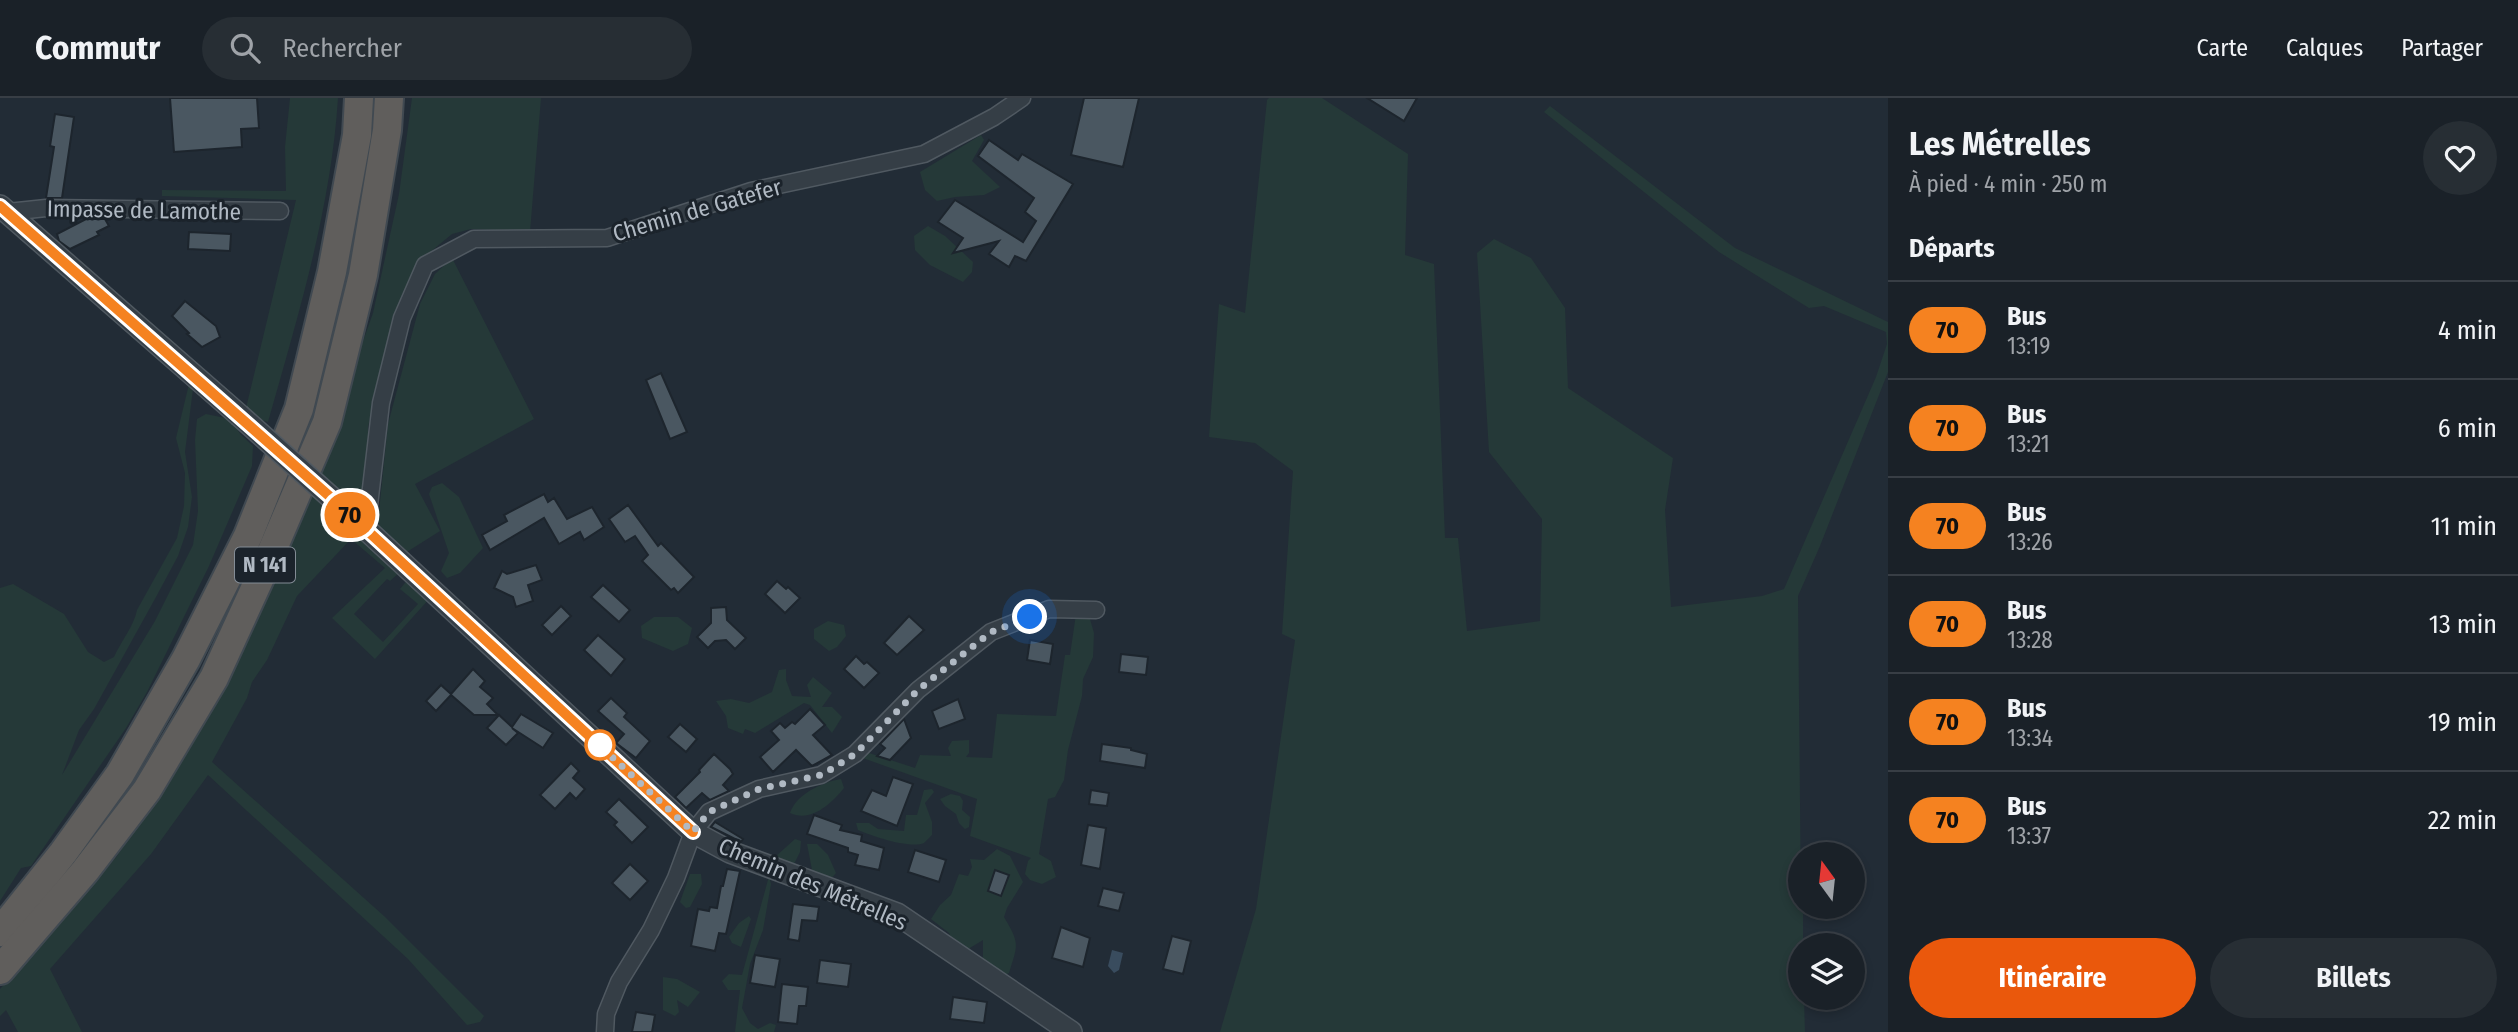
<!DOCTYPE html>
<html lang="fr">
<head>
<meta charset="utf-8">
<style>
	:root { --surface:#1a2128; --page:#272e34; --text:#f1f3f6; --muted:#9fa3a8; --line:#383e45; --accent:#ea580c }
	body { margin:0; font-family:"Fira Sans Condensed",sans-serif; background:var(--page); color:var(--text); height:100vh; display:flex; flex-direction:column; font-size:26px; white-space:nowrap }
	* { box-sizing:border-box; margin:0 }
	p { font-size:23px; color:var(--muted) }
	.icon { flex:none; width:38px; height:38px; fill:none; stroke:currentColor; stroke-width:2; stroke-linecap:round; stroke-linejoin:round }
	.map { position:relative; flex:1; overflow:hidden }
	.panel { display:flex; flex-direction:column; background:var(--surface); width:630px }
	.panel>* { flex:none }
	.badge { padding:0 14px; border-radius:23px; font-size:24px; line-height:46px }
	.needle { width:46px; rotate:345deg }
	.buttons { position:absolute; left:1788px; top:744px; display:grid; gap:14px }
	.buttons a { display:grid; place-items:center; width:77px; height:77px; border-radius:50%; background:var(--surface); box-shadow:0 4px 10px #0003,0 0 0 2px var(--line); font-size:35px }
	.you { position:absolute; width:35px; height:35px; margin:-18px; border:5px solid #fff; border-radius:50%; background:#1a73e8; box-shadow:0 0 0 10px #1a73e833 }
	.map>.badge { position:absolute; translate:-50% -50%; box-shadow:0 0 0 4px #fff }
	h2 { padding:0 21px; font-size:26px; line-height:63px }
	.round { display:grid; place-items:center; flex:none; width:74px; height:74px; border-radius:37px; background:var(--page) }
	.summary { display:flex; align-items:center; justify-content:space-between; height:119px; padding:0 21px }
	h1 { font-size:33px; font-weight:700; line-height:52px }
	.action { display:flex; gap:14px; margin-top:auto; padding:14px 21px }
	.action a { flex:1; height:80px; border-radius:42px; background:var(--accent); color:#fff; font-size:28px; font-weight:700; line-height:80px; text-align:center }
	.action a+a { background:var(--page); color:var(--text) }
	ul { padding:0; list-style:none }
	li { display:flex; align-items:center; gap:21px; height:98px; padding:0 21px; border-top:2px solid var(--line) }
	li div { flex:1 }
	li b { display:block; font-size:26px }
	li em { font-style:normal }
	li .badge { min-width:77px; font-weight:700; text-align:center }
	header { display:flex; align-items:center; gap:42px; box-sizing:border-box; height:98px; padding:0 35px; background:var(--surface); border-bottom:2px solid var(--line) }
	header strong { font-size:33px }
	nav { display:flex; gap:38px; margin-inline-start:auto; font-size:24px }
	.search { width:490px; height:63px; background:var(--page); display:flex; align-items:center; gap:18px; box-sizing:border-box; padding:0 24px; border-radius:38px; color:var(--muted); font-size:26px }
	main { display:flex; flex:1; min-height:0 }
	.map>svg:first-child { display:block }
	.green { fill:#253938 }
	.water { fill:#394c5e }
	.building { fill:#4a5761; stroke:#1d252d; stroke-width:2 }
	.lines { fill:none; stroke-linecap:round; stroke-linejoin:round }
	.minor-casing { stroke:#505961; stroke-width:19 }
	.tertiary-casing { stroke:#505961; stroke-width:24 }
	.trunk-casing { stroke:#404951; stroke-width:32 }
	.minor { stroke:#353e46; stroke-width:16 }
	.tertiary { stroke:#353e46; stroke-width:21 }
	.trunk { stroke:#605e5c; stroke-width:28 }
	.tertiary-bridge-casing { stroke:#505961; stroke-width:24; stroke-linecap:butt }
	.tertiary-bridge { stroke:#353e46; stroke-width:21 }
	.line-casing { stroke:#fff; stroke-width:16 }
	.line { stroke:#f58220; stroke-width:10 }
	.walk { stroke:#b0b9c3; stroke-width:7; stroke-dasharray:0 12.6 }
	.stop-dot { fill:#fff; stroke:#f58220; stroke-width:3.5 }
	.labels { text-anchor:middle; stroke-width:6; stroke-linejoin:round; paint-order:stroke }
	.shield { fill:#1b232b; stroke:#838c95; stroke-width:2 }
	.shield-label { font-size:21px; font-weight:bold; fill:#b0b9c3 }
	.street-label { font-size:23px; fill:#b0b9c3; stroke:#1b232b }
</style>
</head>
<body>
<header>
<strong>Commutr</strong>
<div class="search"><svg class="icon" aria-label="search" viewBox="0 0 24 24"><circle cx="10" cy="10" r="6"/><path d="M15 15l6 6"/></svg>Rechercher</div>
<nav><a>Carte</a><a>Calques</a><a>Partager</a></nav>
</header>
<main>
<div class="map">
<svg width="1888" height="934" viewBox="0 0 1888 934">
	<rect width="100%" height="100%" fill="#222c36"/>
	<!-- green -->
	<g class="green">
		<path d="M290 0H338C331 111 298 218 268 324L258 321 246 310 296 102 162 98V92L286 93 285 49Z"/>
		<polygon points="412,0 541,0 530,134 471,131 452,136 429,155 412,175 382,271 368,329 369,367 366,387 362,399 354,404 344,402 317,373 373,215 399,96"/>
		<polygon points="1269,0 1322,0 1408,56 1405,157 1434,166 1445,440 1458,440 1467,533 1540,523 1542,421 1489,354 1477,155 1494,141 1531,160 1565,210 1568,290 1673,360 1665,412 1671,509 1762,498 1784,491 1876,279 1887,246 1886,234 1824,208 1809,210 1719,154 1544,14 1550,8 1735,150 1888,224 1888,274 1820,448 1798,498 1801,808 1803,809 1803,847 1801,847 1801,900 1804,900 1805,934 1220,934 1256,811 1295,542 1282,536 1293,373 1255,345 1209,339 1219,206 1245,215 1267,2"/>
		<polygon points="981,37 984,42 972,63 1000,89 984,97 955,99 937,103 925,92 920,74"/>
		<polygon points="928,128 945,138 973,164 972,174 963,184 930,167 915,152 914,138"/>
		<polygon points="452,160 534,321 415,386 440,433 402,457 381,435 378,423 388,326 420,206 435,176"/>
		<path d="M189 286 193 291 185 354 192 399 188 429 178 458 156 499 94 611 79 632 62 677 155 523 193 447 198 413 195 342 197 321 206 316 230 321 241 337 253 348 252 368 209 468 147 594 126 630 31 768 21 770 0 803V490L13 486 64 516 88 554 104 564 114 559C121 543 134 528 137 512L177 440 184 408 185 375 176 340Z"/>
		<polygon points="442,385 459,399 483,450 460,475 447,480 441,473 449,455 429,396 432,389"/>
		<polygon points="309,394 401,473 390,483 387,481 354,516 383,544 418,506 400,491 409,480 431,499 375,561 332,520 385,470 351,441 297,498 267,562 252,584 247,600 212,664 384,818 484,918 480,924 467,927 408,861 208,677 151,756 50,871 82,934 18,934 6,912 0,918 0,891 117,758 167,682"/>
		<polygon points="1083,515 1090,521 1094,535 1093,559 1083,581 1082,598 1068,652 1064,682 1055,699 1048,701 1039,756 1051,763 1056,779 1042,786 1030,782 1025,776 1028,763 1031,760 970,738 977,701 860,659 863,653 915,670 920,657 951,658 948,650 952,643 969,642 969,655 966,659 992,660 997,616 1056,618 1065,557 1070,557 1076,516"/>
		<polygon points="654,519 678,519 692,530 688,546 673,553 642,540 641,528"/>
		<polygon points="828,523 844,527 846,538 837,549 829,553 814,541 814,531"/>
		<polygon points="786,571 786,582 792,598 811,599 807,587 813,579 832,595 822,609 832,609 842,619 832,635 810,607 804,605 755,635 745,631 743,636 728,630 726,618 716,603 731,601 749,605 772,594 779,572"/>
		<path d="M841 681 844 690C832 705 811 725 790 715 796 696 823 684 841 681Z"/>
		<path d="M932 691 934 694 925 705 932 724V737C931 738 925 744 924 745 909 751 872 738 858 732L856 725H869L878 731 904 733 906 717H917L924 692Z"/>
		<polygon points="951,696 960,698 963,703 962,712 970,719 969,729 965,731 959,725 956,716 945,708 940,701"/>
		<polygon points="795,741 801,743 800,754 793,768 777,768 775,759"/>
		<polygon points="807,746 817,746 828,757 836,775 829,783 814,782"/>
		<path d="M997 751 1010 758 1023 784 1007 810 1004 819C1020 846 1018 846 1009 875L1000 879 983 866V842L965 853 955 849 949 835 931 821 940 807 951 797 959 776 968 778 972 769 970 761 984 762Z"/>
		<polygon points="690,776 701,776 702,786 690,809 686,810 680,804"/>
		<polygon points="769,778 771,786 763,832 750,866 742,910 750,925 758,931 770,925 776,927 774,934 735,934 740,892 728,892 722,883 729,876 742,877"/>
		<polygon points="749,818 751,821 741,849 732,845 729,839 739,825"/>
		<polygon points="663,879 677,881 700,894 688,909 677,902 679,914 675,918 663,912"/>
	</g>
	<!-- water -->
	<polygon class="water" points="1112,852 1123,855 1119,872 1114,875 1108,868"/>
	<!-- building -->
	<g class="building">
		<polygon points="170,0 257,0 259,30 241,31 242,49 174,54"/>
		<polygon points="1084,0 1139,0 1123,69 1071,57"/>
		<polygon points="1367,0 1417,0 1404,23"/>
		<polygon points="55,16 74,19 62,100 46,100 54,49 50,48"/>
		<polygon points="989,42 1018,62 1022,56 1073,86 1026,163 1015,158 1009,169 989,156 999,143 953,155 963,140 938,124 955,102 1023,144 1036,123 1025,114 1034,100 978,58"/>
		<polygon points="86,121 105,121 109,128 97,134 99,137 70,151 59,143 57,136"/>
		<polygon points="189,134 231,136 230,153 188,151"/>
		<polygon points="185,203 216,228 220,239 202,249 187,236 189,235 172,218"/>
		<polygon points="661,275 687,334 670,341 646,282"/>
		<polygon points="544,396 548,404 554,400 567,421 592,409 604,429 584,442 580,434 559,446 544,420 490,452 482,437 507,423 504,417"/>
		<polygon points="628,407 658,448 661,445 694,479 678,495 674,490 671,492 642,463 648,457 635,438 625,444 609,421"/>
		<polygon points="536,467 542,482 528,487 533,503 516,509 513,499 494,490 502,473 507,476"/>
		<polygon points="777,483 786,491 788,489 800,500 785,515 765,496"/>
		<polygon points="603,487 630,512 619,524 591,499"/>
		<polygon points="561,508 571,518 552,537 542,527"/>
		<polygon points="726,509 727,522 746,540 735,551 726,542 715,543 708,550 697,539 711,525 711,510"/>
		<polygon points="909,518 924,532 897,557 884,545"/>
		<polygon points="598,537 625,561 611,578 584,552"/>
		<polygon points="1030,542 1053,546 1050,566 1027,562"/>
		<polygon points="1121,556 1148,559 1146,577 1119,574"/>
		<polygon points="856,558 864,566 867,564 879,575 864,590 844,571"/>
		<polygon points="473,571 485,583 480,589 493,600 487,606 498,617 474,617 451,597 436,613 426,603 441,587 451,596"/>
		<polygon points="611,600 627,615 624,619 650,643 636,660 616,645 624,636 598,613"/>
		<polygon points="958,601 965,621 939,631 932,613"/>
		<polygon points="810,611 825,627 813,637 832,657 812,668 796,652 773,674 760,659 779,642 771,633 780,625 785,630 792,624 795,626"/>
		<polygon points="521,616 553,635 543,650 512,630 518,635 506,647 487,630 499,617 512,629"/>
		<polygon points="904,621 911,640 890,662 877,658 885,650 880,646"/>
		<polygon points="680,626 697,641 686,654 668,639"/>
		<polygon points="1102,646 1131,650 1131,652 1147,656 1145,670 1100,663"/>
		<polygon points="714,656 730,671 733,676 723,687 729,693 710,702 702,695 686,710 675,699 700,674 699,672"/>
		<polygon points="571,665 579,673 573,680 585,691 576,701 570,695 555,711 540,697"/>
		<polygon points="893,679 913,686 897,728 861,713 872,692 886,698"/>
		<polygon points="1091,692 1109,695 1107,708 1089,706"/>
		<polygon points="619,701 648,729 632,745 614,727 617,724 606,714"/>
		<polygon points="814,717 842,727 840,732 862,737 861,743 884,750 879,772 855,767 858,757 848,754 848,750 807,736"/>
		<polygon points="715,724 743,741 741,744 711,729"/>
		<polygon points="1088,727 1106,730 1100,771 1081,767"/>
		<polygon points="915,752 946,762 939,784 908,774"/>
		<polygon points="630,766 648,783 630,802 612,785"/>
		<polygon points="727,771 740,773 726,836 719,835 715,853 691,848 698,811 709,813 710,809 717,810 721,788 723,788"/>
		<polygon points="995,772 1009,777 1001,798 988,793"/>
		<polygon points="1103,790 1124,795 1119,813 1098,808"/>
		<polygon points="793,806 819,809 817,823 802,822 799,843 788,841"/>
		<polygon points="1061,829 1090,840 1083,869 1052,860"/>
		<polygon points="1172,838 1191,843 1183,876 1163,871"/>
		<polygon points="755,857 780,861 775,889 750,885"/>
		<polygon points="820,862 851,866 848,889 817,885"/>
		<polygon points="782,886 808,889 806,908 799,908 797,926 778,924"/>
		<polygon points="953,899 987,904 984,925 950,921"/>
		<polygon points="636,914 655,917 652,934 632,934"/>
	</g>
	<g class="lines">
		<!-- minor casing -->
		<g class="minor-casing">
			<g id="minor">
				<polyline points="8,114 46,110 280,113"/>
				<polyline points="366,433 381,305 402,220 425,167 474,141 607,140 751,93 924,56 994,19 1022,0"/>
				<polyline points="605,934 606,916 619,884 651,832 676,780 693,734 709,714 759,691 821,677 855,656 918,592 991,534 1049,511 1096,512"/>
			</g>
		</g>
		<!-- tertiary casing -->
		<g class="tertiary-casing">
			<g id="tertiary">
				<polyline points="0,108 239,317"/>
				<polyline points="344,411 693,734 730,754 897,816 1071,934"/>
			</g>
		</g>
		<!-- trunk casing -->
		<g class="trunk-casing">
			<g id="trunk">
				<polyline points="0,834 63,755 120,676 186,561 248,438 299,311 332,174 357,37 359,0"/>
				<polyline points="0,872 85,773 147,692 214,580 269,460 327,324 363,177 387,32 389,0"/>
			</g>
		</g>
		<!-- minor -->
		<use href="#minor" class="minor"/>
		<!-- tertiary -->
		<use href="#tertiary" class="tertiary"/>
		<!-- trunk -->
		<use href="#trunk" class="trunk"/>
		<!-- tertiary-bridge casing -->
		<g class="tertiary-bridge-casing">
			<polyline id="tertiary-bridge" points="239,317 344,411"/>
		</g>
		<!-- tertiary-bridge -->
		<use href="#tertiary-bridge" class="tertiary-bridge"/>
	</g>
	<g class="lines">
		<!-- line casing -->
		<g class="line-casing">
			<polyline id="line" points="0,108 344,411 693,734"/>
		</g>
		<!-- line -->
		<use href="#line" class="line"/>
		<!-- walk -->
		<polyline class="walk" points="600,647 597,645 693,734 709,714 759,691 821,677 838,667 855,656 918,592 991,534 1030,519"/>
	</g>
	<!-- markers -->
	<circle class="stop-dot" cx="600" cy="647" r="14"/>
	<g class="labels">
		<!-- shield labels -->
		<rect class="shield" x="235" y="449.5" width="60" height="35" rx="5"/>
		<g class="shield-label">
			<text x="265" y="474">N 141</text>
		</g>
		<!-- street labels -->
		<g class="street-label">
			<text transform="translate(144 112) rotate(1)" y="8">Impasse de Lamothe</text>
			<text transform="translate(697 112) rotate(-16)" y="8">Chemin de Gatefer</text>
			<text transform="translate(813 786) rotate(23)" y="8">Chemin des Métrelles</text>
		</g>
	</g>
</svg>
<div class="buttons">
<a><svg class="needle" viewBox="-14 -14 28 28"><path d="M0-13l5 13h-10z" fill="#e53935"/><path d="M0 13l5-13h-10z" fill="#9fa3a8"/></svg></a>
<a><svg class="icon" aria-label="layers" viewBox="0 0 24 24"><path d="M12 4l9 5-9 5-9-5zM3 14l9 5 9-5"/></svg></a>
</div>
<div class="you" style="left:1030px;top:519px"></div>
<b class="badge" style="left:350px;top:417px;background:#f58220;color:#111">70</b>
</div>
<section class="panel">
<div class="summary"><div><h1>Les Métrelles</h1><p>À pied · 4 min · 250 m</p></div><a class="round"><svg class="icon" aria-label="heart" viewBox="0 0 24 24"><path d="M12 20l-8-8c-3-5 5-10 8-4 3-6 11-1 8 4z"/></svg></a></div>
<h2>Départs</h2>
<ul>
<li><span class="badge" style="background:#f58220;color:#111">70</span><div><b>Bus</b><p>13:19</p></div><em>4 min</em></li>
<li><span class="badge" style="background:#f58220;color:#111">70</span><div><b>Bus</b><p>13:21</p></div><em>6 min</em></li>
<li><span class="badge" style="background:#f58220;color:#111">70</span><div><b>Bus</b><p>13:26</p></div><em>11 min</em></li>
<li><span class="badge" style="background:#f58220;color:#111">70</span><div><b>Bus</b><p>13:28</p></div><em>13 min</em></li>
<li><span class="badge" style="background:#f58220;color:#111">70</span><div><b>Bus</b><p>13:34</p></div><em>19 min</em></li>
<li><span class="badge" style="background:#f58220;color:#111">70</span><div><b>Bus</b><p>13:37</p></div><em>22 min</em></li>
</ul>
<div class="action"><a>Itinéraire</a><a>Billets</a></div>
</section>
</main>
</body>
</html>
